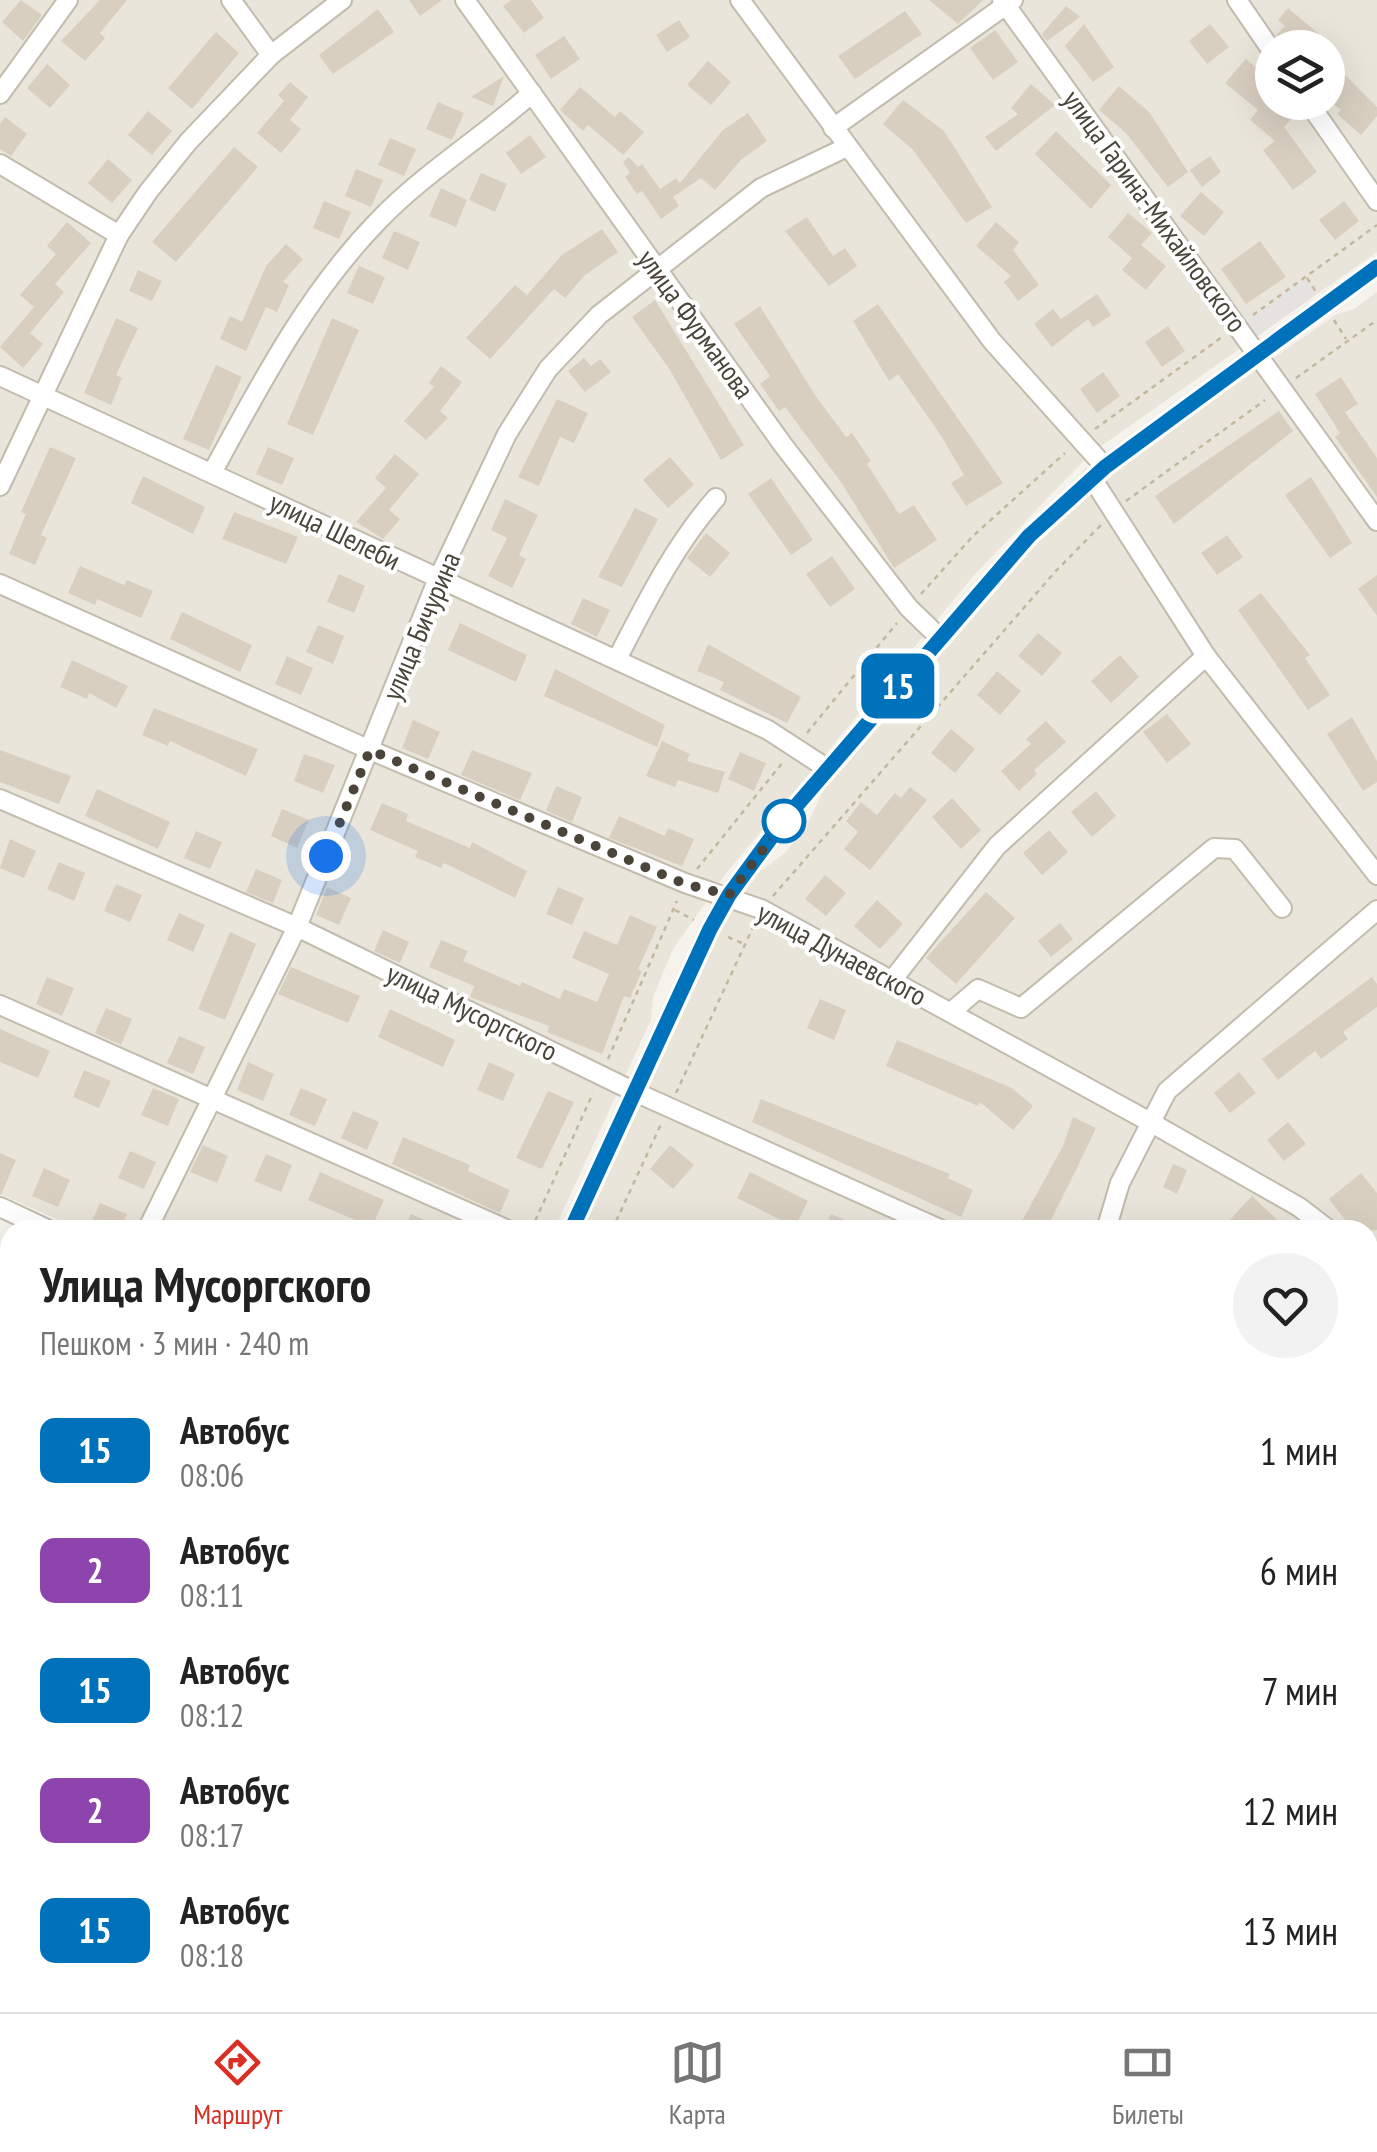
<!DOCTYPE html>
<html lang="ru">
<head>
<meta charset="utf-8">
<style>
	:root { --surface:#fff; --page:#f2f2f2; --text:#222; --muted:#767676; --line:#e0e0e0; --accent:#d93025 }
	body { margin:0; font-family:"PT Sans Narrow",sans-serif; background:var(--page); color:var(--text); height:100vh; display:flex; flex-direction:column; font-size:38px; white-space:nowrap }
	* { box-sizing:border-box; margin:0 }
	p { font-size:32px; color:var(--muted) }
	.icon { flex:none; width:55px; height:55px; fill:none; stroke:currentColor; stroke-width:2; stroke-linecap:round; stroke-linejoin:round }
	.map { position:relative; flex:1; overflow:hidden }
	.drawer { position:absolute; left:0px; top:1220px; width:1378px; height:792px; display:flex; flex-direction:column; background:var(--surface); border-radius:30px 30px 0 0; box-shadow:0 10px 40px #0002 }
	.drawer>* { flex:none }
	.badge { padding:0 20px; border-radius:15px; font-size:35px; line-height:65px }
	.fabs { position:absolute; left:1255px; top:30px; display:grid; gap:20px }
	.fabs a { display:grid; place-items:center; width:90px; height:90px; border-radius:50%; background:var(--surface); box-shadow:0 10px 40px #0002; font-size:50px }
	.you { position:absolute; width:50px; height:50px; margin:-25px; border:8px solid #fff; border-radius:50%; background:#1a73e8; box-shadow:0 0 0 15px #1a73e833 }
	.map>.badge { position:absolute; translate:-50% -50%; box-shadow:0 0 0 5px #fff }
	.round { display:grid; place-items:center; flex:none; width:105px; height:105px; border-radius:52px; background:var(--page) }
	.head { display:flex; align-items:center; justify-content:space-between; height:170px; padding:0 40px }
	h1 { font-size:48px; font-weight:600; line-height:75px }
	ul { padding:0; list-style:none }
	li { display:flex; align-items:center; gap:30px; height:120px; padding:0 40px }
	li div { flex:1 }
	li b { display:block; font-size:38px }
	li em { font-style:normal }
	li .badge { min-width:110px; font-weight:700; text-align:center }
	.tab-bar { display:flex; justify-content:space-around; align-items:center; height:140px; border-top:2px solid var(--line); background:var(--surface); font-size:28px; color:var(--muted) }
	.tab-bar a { display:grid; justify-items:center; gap:5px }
	.tab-bar .on { color:var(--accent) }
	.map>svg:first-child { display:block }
	.residential { fill:#eae5da; fill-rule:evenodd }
	.parking { fill:#e5e3e0 }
	.building { fill:#d8cfc1 }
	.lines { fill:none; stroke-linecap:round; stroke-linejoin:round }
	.minor-casing { stroke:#c2bbae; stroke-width:22 }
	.path { stroke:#c4b79f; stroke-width:2.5; stroke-dasharray:5 5; stroke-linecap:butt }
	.minor { stroke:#fff; stroke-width:18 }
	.line-casing { stroke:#fff; stroke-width:22 }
	.line { stroke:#0072bc; stroke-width:15 }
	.walk { stroke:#4b4439; stroke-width:10; stroke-dasharray:0 18 }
	.stop-dot { fill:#fff; stroke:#0072bc; stroke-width:5 }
	.labels { text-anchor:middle; stroke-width:8; stroke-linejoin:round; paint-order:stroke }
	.street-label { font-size:28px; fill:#4b4439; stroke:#fff }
</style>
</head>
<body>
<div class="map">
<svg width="1377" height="2012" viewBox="0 0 1377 2012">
	<rect width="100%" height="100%" fill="#f6f3ec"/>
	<!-- residential -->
	<g class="residential">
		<path d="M0 0H1377V252L1090 454 976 573 727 872 673 949 653 997 651 1020 554 1230H81L0 1194ZM1272 48H1328V102H1272Z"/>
		<polygon points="1377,292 1377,2012 225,2012 229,2002 1368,2002 1368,1230 581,1230 715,940 751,878 785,853 806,827 823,791 1037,544 1126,462 1335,315 1354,309"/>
		<polygon points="0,1501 10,1505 10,2002 195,2003 191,2012 0,2012"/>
	</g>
	<!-- parking -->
	<polygon class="parking" points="1304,280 1315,295 1253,339 1242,325"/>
	<!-- building -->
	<g class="building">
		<polygon points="21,0 42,15 23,41 2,22"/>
		<polygon points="100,0 127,0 100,33 105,38 85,61 61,41"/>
		<polygon points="409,0 442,0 420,16"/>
		<polygon points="511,0 531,0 544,18 524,33 503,6"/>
		<polygon points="929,0 983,0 958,24"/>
		<polygon points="1066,6 1080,17 1047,41 1042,34"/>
		<polygon points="1288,8 1319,34 1307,48 1286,48 1276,35 1285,26 1278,20"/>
		<polygon points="378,9 394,32 333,74 319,55"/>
		<polygon points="905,11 922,34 855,79 838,56"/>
		<polygon points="679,20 690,37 667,52 656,35"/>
		<polygon points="1084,24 1114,67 1093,82 1065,46"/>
		<polygon points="1210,24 1229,47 1207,64 1189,41"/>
		<polygon points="995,30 1018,62 993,80 970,48"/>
		<polygon points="216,32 239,53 192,109 168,88"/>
		<polygon points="564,36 580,59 551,79 535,55"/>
		<polygon points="1328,58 1377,107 1377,116 1361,135 1337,114 1341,110 1328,99"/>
		<polygon points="1246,59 1269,79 1261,89 1272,102 1294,116 1284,127 1317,172 1293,190 1263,150 1275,141 1250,120 1258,110 1225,83"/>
		<polygon points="708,61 731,82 711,105 687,85"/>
		<polygon points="47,64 70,85 50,108 27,88"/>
		<polygon points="504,76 493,106 471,97"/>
		<polygon points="290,82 308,97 290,120 301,129 281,153 257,133 284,101 278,95"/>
		<polygon points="1031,84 1055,105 996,151 985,137 1018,114 1011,108"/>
		<polygon points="1119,86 1149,112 1188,172 1168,187 1126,133 1099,110"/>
		<polygon points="580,87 615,117 620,111 644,132 623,155 588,125 583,131 560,110"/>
		<polygon points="903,100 944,131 992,207 966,223 913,150 883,124"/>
		<polygon points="438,102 464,113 452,140 426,129"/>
		<polygon points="148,111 172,131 152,155 128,135"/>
		<polygon points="748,113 767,141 742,159 715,190 701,178 673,197 679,206 661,219 642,191 637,194 625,177 630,173 623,162 629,157 638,167 642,164 660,189 676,178 680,183 723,130"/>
		<polygon points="5,117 27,134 11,156 0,149 0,124"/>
		<polygon points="1056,131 1111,185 1091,209 1035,154"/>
		<polygon points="530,135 546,157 521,174 506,153"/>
		<polygon points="390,138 416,149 404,176 378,165"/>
		<polygon points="234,147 258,167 176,262 152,242"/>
		<polygon points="1210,156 1221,172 1202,187 1190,170"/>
		<polygon points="108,159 132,180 112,203 88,183"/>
		<polygon points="356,169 383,180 371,207 345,196"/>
		<polygon points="481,173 507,184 495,212 469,200"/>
		<polygon points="441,188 467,200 456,227 429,216"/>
		<polygon points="1201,192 1224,212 1204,236 1180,216"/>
		<polygon points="324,201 351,212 339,239 313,228"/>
		<polygon points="1344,201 1359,221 1335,240 1319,220"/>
		<polygon points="1128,213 1152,233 1141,245 1166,266 1146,290 1122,270 1132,258 1108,237"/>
		<polygon points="807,217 833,256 845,248 857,266 829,286 785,231"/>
		<polygon points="67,222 91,243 55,284 64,292 30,333 43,344 23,368 0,347 34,307 20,295 56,254 47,246"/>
		<polygon points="996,222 1019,242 1013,250 1039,285 1018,301 1004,282 1011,276 976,246"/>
		<polygon points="602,229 618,252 585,275 565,298 554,289 490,359 466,338 515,285 527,295 562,255"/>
		<polygon points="394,231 420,242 408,270 382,258"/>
		<polygon points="1260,241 1286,277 1246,304 1221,269"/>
		<polygon points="286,244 303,259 283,282 289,285 277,312 266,307 246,351 220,339 230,316 242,322 266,266"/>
		<polygon points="359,266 385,277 373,304 347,293"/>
		<polygon points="138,270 162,281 152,301 129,291"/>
		<polygon points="1097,294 1111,315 1093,327 1088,319 1052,347 1034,324 1053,309 1061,319"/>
		<polygon points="655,300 744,445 721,460 670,370 632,317"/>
		<polygon points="878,304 1003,483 966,506 951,483 964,475 940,434 898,374 889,381 853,321"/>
		<polygon points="760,306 815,395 846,437 852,433 871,461 867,464 899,514 914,505 937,540 894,568 841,482 785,407 779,411 760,384 770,376 734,324"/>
		<polygon points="116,318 138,328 116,375 122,378 111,405 84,393"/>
		<polygon points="332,318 359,330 313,435 287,424"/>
		<polygon points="1168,326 1185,351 1162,367 1145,342"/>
		<polygon points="584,358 591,366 600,359 611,372 585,392 568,371"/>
		<polygon points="216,365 242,377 209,450 183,439"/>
		<polygon points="441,366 462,382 440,411 448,418 426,440 404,421 434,387 429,383"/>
		<polygon points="1103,372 1120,396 1097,413 1080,389"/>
		<polygon points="1341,377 1358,404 1345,412 1377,458 1377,497 1335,437 1340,433 1315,394"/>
		<polygon points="557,399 588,413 574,443 560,437 539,486 518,477"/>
		<polygon points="1279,411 1293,431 1174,524 1155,496"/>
		<polygon points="50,447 76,458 41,535 47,538 35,565 9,554 26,514 21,512"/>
		<polygon points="268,447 294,458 282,485 256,474"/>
		<polygon points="395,454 419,474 389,510 400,519 383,539 356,522 386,488 375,478"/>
		<polygon points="670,457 694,485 668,508 643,480"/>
		<polygon points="143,476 205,507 193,534 131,503"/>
		<polygon points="1311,477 1352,543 1330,558 1285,495"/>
		<polygon points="771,478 813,540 791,555 748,494"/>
		<polygon points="505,499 538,515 519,555 526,559 512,588 488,576 507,538 491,530"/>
		<polygon points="635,508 658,519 622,587 598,577"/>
		<polygon points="234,512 298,537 286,564 222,539"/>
		<polygon points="706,533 730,553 710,577 687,558"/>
		<polygon points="1227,535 1243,557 1217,575 1201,553"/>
		<polygon points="832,556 855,589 830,607 806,574"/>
		<polygon points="80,566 124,585 127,580 153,591 141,618 97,599 95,605 68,593"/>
		<polygon points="339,574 365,586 354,613 327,602"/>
		<polygon points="1377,575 1377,616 1358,589"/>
		<polygon points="1261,593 1310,655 1305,658 1330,695 1308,710 1238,610"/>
		<polygon points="583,598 610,610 597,637 571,624"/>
		<polygon points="182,612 252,645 240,672 170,639"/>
		<polygon points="460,623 527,655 516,682 448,650"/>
		<polygon points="318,625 344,636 333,664 306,652"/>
		<polygon points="1038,633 1062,653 1042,676 1018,656"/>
		<polygon points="708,644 801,697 787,723 720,690 724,682 697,671"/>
		<polygon points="1120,655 1139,677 1111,703 1091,681"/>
		<polygon points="287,656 313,668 301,695 275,684"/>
		<polygon points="72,660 128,686 116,708 89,693 87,699 60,687"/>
		<polygon points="555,669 665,725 657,747 544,696"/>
		<polygon points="997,671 1021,691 1000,715 977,695"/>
		<polygon points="154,708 258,749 246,776 170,741 168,746 142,735"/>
		<polygon points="1167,714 1191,744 1167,763 1143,732"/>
		<polygon points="1352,717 1377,761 1377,782 1363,791 1327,734"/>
		<polygon points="413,720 440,732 428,759 402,748"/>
		<polygon points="1046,721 1066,742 1034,770 1037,774 1019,791 1001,771 1031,744 1026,739"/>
		<polygon points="951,729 975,749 955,773 931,753"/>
		<polygon points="662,741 690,754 687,761 725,772 718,793 678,780 675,787 646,776"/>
		<polygon points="0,750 71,776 59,804 0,782"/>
		<polygon points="472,750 532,773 520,800 461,775"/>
		<polygon points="740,752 766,763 754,791 728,779"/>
		<polygon points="304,754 335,765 323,793 294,781"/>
		<polygon points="556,786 582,797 572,822 546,811"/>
		<polygon points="910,787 927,800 870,870 844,849 858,832 846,821 861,802 877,815 895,793 901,798"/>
		<polygon points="97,789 170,822 158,849 85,816"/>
		<polygon points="1096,791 1116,816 1092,837 1071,812"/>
		<polygon points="952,798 981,830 961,849 932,817"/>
		<polygon points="382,803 408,814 406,821 470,848 472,842 527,871 515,898 444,863 441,868 415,857 418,851 370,830"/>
		<polygon points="282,809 309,820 297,848 271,836"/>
		<polygon points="619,816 665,836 668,828 694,839 682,866 609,838"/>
		<polygon points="1049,830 1068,852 1042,875 1023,853"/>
		<polygon points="196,831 222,842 210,869 184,858"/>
		<polygon points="10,839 36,851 24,878 0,868"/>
		<polygon points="59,862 85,873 74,901 47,889"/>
		<polygon points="256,869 282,880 273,903 246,892"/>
		<polygon points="825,875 846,893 826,916 805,899"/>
		<polygon points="116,884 142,895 130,922 104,911"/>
		<polygon points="327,887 351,898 339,925 316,915"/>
		<polygon points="558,887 584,898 572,925 546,914"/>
		<polygon points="986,892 1015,918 956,984 926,958"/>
		<polygon points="877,900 903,924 880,949 854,926"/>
		<polygon points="179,913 205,925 193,952 167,940"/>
		<polygon points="630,915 657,927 638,969 642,971 630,998 624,996 602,1054 547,1032 549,1026 470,997 474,986 429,967 441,940 468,951 463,961 520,986 522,982 560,999 564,989 597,1002 609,974 572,958 584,931 617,945"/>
		<polygon points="1060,923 1073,939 1051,957 1038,941"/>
		<polygon points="383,930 409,942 400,963 374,951"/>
		<polygon points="230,932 256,944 225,1020 198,1009"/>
		<polygon points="291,967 360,996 348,1023 278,994"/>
		<polygon points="47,977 74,988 62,1016 36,1004"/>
		<polygon points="1372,977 1377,984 1377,1007 1343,1032 1348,1039 1321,1059 1315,1051 1278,1080 1262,1059"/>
		<polygon points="820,999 846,1010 834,1040 807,1028"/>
		<polygon points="106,1008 132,1019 121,1045 95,1033"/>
		<polygon points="390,1009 455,1040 443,1067 378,1037"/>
		<polygon points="0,1029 50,1051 38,1078 0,1062"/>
		<polygon points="179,1036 205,1047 193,1074 167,1063"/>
		<polygon points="897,1040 1012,1088 1033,1106 1013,1130 980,1102 978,1106 886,1066"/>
		<polygon points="248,1062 274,1074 263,1101 237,1090"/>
		<polygon points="489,1062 515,1074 503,1101 477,1090"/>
		<polygon points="84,1070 111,1081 99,1108 73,1097"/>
		<polygon points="1239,1072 1256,1093 1230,1113 1214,1093"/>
		<polygon points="153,1088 179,1099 168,1126 141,1115"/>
		<polygon points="301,1088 327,1099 315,1126 289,1115"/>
		<polygon points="548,1091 574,1102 542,1169 516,1158"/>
		<polygon points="761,1099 950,1174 948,1178 973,1190 961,1217 752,1122"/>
		<polygon points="353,1111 379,1122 367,1150 341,1138"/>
		<polygon points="1073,1117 1096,1128 1076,1170 1046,1230 1017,1230 1063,1146"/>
		<polygon points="1288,1122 1306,1144 1284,1161 1267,1140"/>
		<polygon points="403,1137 470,1165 468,1171 510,1190 500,1213 392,1164"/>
		<polygon points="203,1145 228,1156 217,1183 190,1172"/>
		<polygon points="670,1145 694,1165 673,1189 650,1169"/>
		<polygon points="130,1151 156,1162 144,1189 118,1178"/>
		<polygon points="0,1153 16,1160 1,1195 0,1195"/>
		<polygon points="266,1154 292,1165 281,1192 254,1181"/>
		<polygon points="1173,1164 1187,1170 1177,1194 1163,1187"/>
		<polygon points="44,1168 70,1180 58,1207 32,1196"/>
		<polygon points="320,1172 384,1200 372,1227 308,1200"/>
		<polygon points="750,1172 808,1201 795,1227 737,1198"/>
		<polygon points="1361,1173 1377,1193 1377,1230 1353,1230 1329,1199"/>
		<polygon points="1252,1196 1288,1230 1235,1230 1227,1223"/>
		<polygon points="100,1203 127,1214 120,1230 88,1230"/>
		<polygon points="411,1214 448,1230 404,1230"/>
		<polygon points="831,1214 868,1230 824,1230"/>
	</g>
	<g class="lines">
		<!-- minor casing -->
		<g class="minor-casing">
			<g id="minor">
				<polyline points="231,0 271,55"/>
				<polyline points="465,0 783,445 909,608 939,637"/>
				<polyline points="740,0 992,341 1105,467"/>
				<polyline points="1002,0 1377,521"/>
				<polyline points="1237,0 1272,51"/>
				<polyline points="0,94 68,0"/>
				<polyline points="1308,102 1377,201"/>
				<polyline points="833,128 1013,0"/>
				<polyline points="0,164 119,235"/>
				<polyline points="0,376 768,730 828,769"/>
				<path d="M213 471C261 383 307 294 378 221 424 173 483 137 532 93"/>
				<polyline points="1092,478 1206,656 1377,875"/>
				<polyline points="0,486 119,235 148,192 188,142 271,55 342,0"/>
				<polyline points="0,584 370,750 685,883 761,909 1150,1122 1299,1207 1329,1230"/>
				<path d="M617 659C646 603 674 546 716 498"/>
				<polyline points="0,799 297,927 635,1092 942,1230"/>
				<polyline points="890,983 997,846 1206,656"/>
				<polyline points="0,1005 508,1230"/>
				<polyline points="951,1012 978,989 1021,1008 1214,848 1235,849 1282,908"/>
				<polyline points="0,1207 49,1230"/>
				<polyline points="147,1230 297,927 437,581 507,434 548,369 599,315 761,188 847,147"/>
				<polyline points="571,1230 710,929 729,895 784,820 1029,536 1105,467 1377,267"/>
				<polyline points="1106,1230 1120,1183 1167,1091 1377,910"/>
				<polyline points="1368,1268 1377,1277"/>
				<polyline points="0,1398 10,1403"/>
				<polyline points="0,1498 10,1503"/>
				<polyline points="0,1562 10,1540"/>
				<polyline points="1368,1605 1377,1586"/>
				<polyline points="0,1705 10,1709"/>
				<polyline points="0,1901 10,1905"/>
				<polyline points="1368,1917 1377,1928"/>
				<polyline points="230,2002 249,2012"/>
				<polyline points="664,2002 685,2012"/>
				<polyline points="1094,2002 1115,2012"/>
				<polyline points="211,2012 215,2002"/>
				<polyline points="736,2012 739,2002"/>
				<polyline points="1024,2012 1029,2002"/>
			</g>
		</g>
		<!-- path -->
		<g class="path">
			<polyline points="1307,278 1316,292"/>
			<polyline points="1253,315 1377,225"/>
			<polyline points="1334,320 1346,339"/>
			<polyline points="1296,378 1377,320"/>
			<polyline points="1095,429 1222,337"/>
			<polyline points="1126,501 1265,400"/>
			<polyline points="921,594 973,536 1065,453"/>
			<polyline points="807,733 897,623"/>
			<polyline points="697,869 783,762"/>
			<polyline points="773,896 1055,572 1102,524"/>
			<polyline points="675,910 694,920"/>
			<polyline points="728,937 744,944"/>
			<polyline points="608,1059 677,901"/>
			<polyline points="676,1093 755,923"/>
			<polyline points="531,1230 593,1093"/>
			<polyline points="612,1230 662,1122"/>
			<polyline points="169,2012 174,2002"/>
		</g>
		<!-- minor -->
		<use href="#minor" class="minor"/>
	</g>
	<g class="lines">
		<!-- line casing -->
		<g class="line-casing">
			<polyline id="line" points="571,1230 710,929 729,895 784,820 1029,536 1105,467 1377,267"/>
		</g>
		<!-- line -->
		<use href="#line" class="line"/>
		<!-- walk -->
		<polyline class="walk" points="326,856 370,750 685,884 729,895 784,821"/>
	</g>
	<!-- markers -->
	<circle class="stop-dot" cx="784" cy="821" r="20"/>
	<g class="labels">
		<!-- street labels -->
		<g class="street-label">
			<text transform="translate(1155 211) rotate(54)" y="10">улица Гарина-Михайловского</text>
			<text transform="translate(696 324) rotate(54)" y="10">улица Фурманова</text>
			<text transform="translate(335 531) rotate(26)" y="10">улица Шелеби</text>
			<text transform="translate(421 626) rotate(-67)" y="10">улица Бичурина</text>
			<text transform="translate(842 954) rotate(28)" y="10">улица Дунаевского</text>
			<text transform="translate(472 1012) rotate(26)" y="10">улица Мусоргского</text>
		</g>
	</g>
</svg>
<div class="fabs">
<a><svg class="icon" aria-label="layers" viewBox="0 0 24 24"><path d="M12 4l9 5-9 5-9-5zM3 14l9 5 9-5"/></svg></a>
</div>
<div class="you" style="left:326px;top:856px"></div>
<b class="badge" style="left:898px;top:686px;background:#0072bc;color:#fff">15</b>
<section class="drawer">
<div class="head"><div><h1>Улица Мусоргского</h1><p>Пешком · 3 мин · 240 m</p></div><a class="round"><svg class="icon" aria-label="heart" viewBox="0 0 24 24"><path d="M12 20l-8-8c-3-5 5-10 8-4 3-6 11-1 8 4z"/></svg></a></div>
<ul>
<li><span class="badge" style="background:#0072bc;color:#fff">15</span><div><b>Автобус</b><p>08:06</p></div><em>1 мин</em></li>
<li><span class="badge" style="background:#8e44ad;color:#fff">2</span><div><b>Автобус</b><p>08:11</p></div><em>6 мин</em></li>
<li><span class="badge" style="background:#0072bc;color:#fff">15</span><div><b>Автобус</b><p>08:12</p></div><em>7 мин</em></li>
<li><span class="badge" style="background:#8e44ad;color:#fff">2</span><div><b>Автобус</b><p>08:17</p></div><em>12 мин</em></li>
<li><span class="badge" style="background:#0072bc;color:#fff">15</span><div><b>Автобус</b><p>08:18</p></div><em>13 мин</em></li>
</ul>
</section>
</div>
<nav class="tab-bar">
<a class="on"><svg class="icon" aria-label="directions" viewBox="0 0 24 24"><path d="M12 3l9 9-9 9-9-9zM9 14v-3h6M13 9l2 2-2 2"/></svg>Маршрут</a>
<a><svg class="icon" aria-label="map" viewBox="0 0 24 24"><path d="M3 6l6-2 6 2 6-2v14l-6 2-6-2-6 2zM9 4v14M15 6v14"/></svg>Карта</a>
<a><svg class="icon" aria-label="tickets" viewBox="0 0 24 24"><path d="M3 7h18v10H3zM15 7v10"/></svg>Билеты</a>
</nav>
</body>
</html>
